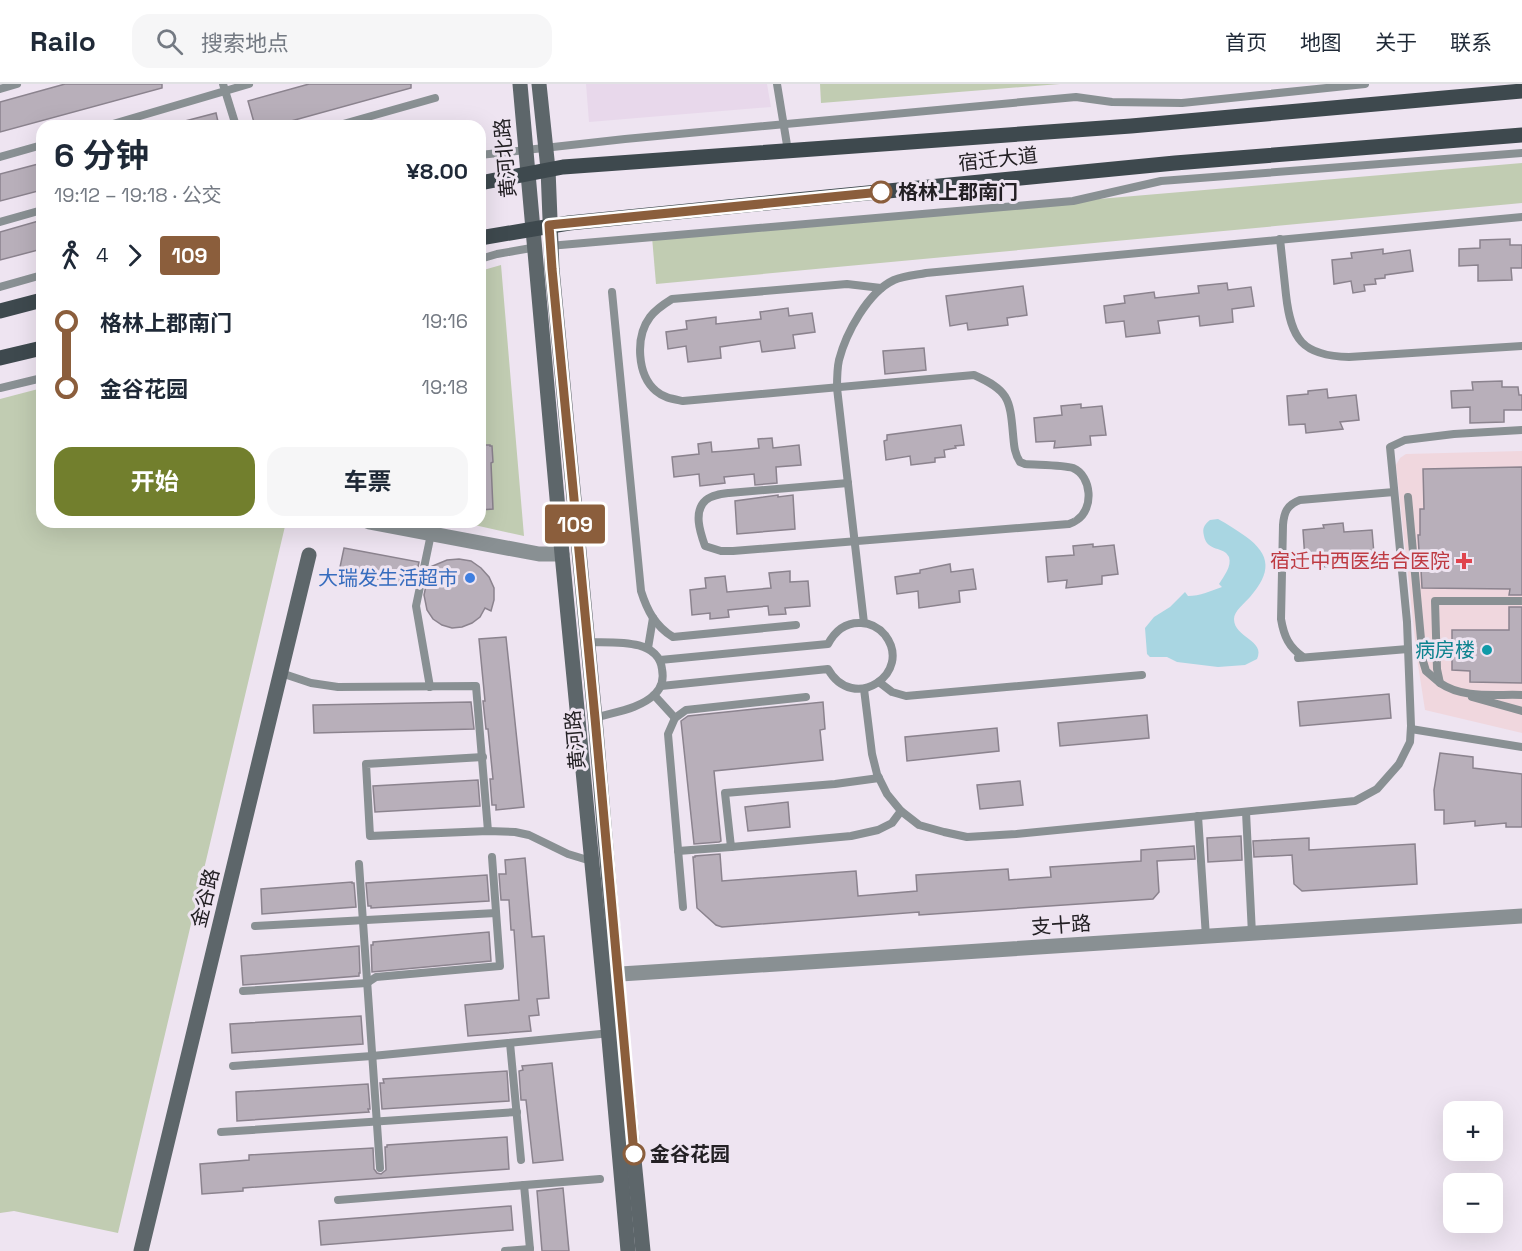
<!DOCTYPE html>
<html lang="zh">
<head>
<meta charset="utf-8">
<style>
	:root { --surface:#fff; --page:#f6f6f7; --text:#1f2937; --muted:#747a83; --line:#e0e1e3; --accent:#727f2d }
	body { margin:0; font-family:"Space Grotesk","Noto Sans SC",sans-serif; background:var(--page); color:var(--text); height:100vh; display:flex; flex-direction:column; font-size:22px; white-space:nowrap }
	* { box-sizing:border-box; margin:0 }
	p { font-size:20px; color:var(--muted) }
	.icon { flex:none; width:33px; height:33px; fill:none; stroke:currentColor; stroke-width:2; stroke-linecap:round; stroke-linejoin:round }
	.map { position:relative; flex:1; overflow:hidden }
	.drawer { position:absolute; left:36px; top:36px; width:450px; height:408px; display:flex; flex-direction:column; background:var(--surface); border-radius:18px; box-shadow:0 6px 24px #0002 }
	.drawer>* { flex:none }
	.badge { padding:0 12px; border-radius:4px; font-size:21px; line-height:39px }
	.fabs { position:absolute; left:1443px; top:1017px; display:grid; gap:12px }
	.fabs a { display:grid; place-items:center; width:60px; height:60px; border-radius:12px; background:var(--surface); box-shadow:0 6px 24px #0002; font-size:30px }
	.map>.badge { position:absolute; translate:-50% -50%; box-shadow:0 0 0 3px #fff }
	.legs { display:flex; align-items:center; gap:9px; height:66px; padding:0 18px; font-size:20px }
	.legs p { margin-inline-start:auto }
	.summary { display:flex; align-items:center; justify-content:space-between; height:102px; padding:0 18px }
	h1 { font-size:33px; font-weight:700; line-height:45px }
	.primary-button { display:flex; gap:12px; margin-top:auto; padding:12px 18px }
	.primary-button a { flex:1; height:69px; border-radius:18px; background:var(--accent); color:#fff; font-size:24px; font-weight:700; line-height:69px; text-align:center }
	.primary-button a+a { background:var(--page); color:var(--text) }
	ul { padding:0 18px; list-style:none }
	li { display:flex; align-items:center; gap:21px; height:66px; font-size:22px }
	li i { display:grid; place-items:center; width:9px; height:100%; margin:0 8px; background:currentColor }
	li i::after { content:''; width:15px; height:15px; margin:-8px; border:4px solid; border-radius:50%; background:var(--surface) }
	li p { margin-inline-start:auto }
	li:first-child i { background:linear-gradient(#0000 50%,currentColor 0) }
	li:last-child i { background:linear-gradient(currentColor 50%,#0000 0) }
	header { display:flex; align-items:center; gap:36px; box-sizing:border-box; height:84px; padding:0 30px; background:var(--surface); border-bottom:2px solid var(--line) }
	header strong { font-size:28px }
	nav { display:flex; gap:33px; margin-inline-start:auto; font-size:21px }
	.search { width:420px; height:54px; background:var(--page); display:flex; align-items:center; gap:15px; box-sizing:border-box; padding:0 21px; border-radius:18px; color:var(--muted); font-size:22px }
	.map>svg:first-child { display:block }
	.education { fill:#e8d8eb }
	.medical { fill:#f0d7de }
	.green { fill:#c1ccb2 }
	.water { fill:#a9d6e2 }
	.building { fill:#b8afba; stroke:#8b838e; stroke-width:1.5 }
	.lines { fill:none; stroke-linecap:round; stroke-linejoin:round }
	.lane { stroke:#899093; stroke-width:8 }
	.street { stroke:#899093; stroke-width:15 }
	.secondary { stroke:#5d666a; stroke-width:15 }
	.primary { stroke:#3e494e; stroke-width:15 }
	.line-1-casing { stroke:#fff; stroke-width:14 }
	.line-1 { stroke:#8b5e3c; stroke-width:9 }
	.stop-1-dot { fill:#fff; stroke:#8b5e3c; stroke-width:3 }
	.health-dot { fill:#e0444e; stroke:#eee4f1; stroke-width:2 }
	.shop-dot { fill:#3f7fe0; stroke:#eee4f1; stroke-width:2 }
	.culture-dot { fill:#0f9aa8; stroke:#eee4f1; stroke-width:2 }
	.labels { text-anchor:middle; stroke-width:6; stroke-linejoin:round; paint-order:stroke }
	.street-label { font-size:20px; fill:#232024; stroke:#eee4f1 }
	.stop-label { font-size:20px; font-weight:bold; fill:#232024; stroke:#eee4f1; text-anchor:start }
	.health-label { font-size:20px; fill:#be3a42; stroke:#eee4f1; text-anchor:end }
	.shop-label { font-size:20px; fill:#366cbe; stroke:#eee4f1; text-anchor:end }
	.culture-label { font-size:20px; fill:#0d838f; stroke:#eee4f1; text-anchor:end }
</style>
</head>
<body>
<header>
<strong>Railo</strong>
<div class="search"><svg class="icon" aria-label="search" viewBox="0 0 24 24"><circle cx="10" cy="10" r="6"/><path d="M15 15l6 6"/></svg>搜索地点</div>
<nav><a>首页</a><a>地图</a><a>关于</a><a>联系</a></nav>
</header>
<div class="map">
<svg width="1522" height="1167" viewBox="0 0 1522 1167">
	<rect width="100%" height="100%" fill="#eee4f1"/>
	<!-- education -->
	<polygon class="education" points="586,0 767,0 771,23 589,38"/>
	<!-- medical -->
	<polygon class="medical" points="1522,367 1522,649 1425,626 1417,574 1396,381 1400,374 1406,370"/>
	<!-- green -->
	<g class="green">
		<polygon points="820,0 1060,0 821,19"/>
		<polygon points="1522,79 1522,119 656,200 652,153"/>
		<polygon points="501,181 524,452 461,438 480,438 480,187"/>
		<polygon points="42,304 42,438 286,438 118,1149 14,1127 0,1129 0,315"/>
	</g>
	<!-- water -->
	<path class="water" d="M1218 435C1228 440 1236 446 1245 452 1272 471 1271 489 1250 513 1245 519 1234 527 1234 535 1234 554 1266 556 1257 575L1245 581 1218 583 1177 578 1167 573H1150L1147 570 1145 544 1154 533 1170 523 1185 508 1188 512C1200 512 1211 507 1222 503L1219 500C1224 492 1232 482 1229 473 1224 462 1207 468 1204 452 1202 444 1204 441 1210 436Z"/>
	<!-- building -->
	<g class="building">
		<polygon points="65,0 162,0 162,4 0,48 0,18"/>
		<polygon points="309,0 411,0 411,4 273,42 255,42 248,17"/>
		<polygon points="216,29 219,42 182,42 181,38"/>
		<polygon points="42,79 42,106 0,117 0,90"/>
		<polygon points="42,136 42,165 0,176 0,148"/>
		<polygon points="1510,155 1510,161 1522,161 1522,184 1511,184 1512,196 1478,197 1478,181 1459,182 1459,165 1480,164 1480,156"/>
		<polygon points="1383,165 1383,170 1410,166 1413,187 1385,191 1385,194 1375,195 1376,200 1364,201 1365,207 1353,209 1351,197 1334,200 1332,176 1352,174 1351,169"/>
		<polygon points="1227,199 1228,206 1251,203 1254,222 1232,225 1233,238 1200,242 1199,232 1158,237 1160,249 1126,253 1124,237 1106,239 1104,222 1125,219 1124,212 1154,208 1155,214 1199,209 1198,202"/>
		<polygon points="1023,202 1027,231 1007,234 1008,241 968,246 967,239 950,242 946,212"/>
		<polygon points="788,224 789,232 812,229 815,248 793,251 795,264 762,268 760,257 720,263 721,274 688,278 686,262 668,265 666,248 687,245 686,237 716,233 716,240 761,235 760,228"/>
		<polygon points="924,264 926,286 885,290 883,267"/>
		<polygon points="1502,297 1502,303 1518,303 1519,311 1522,311 1522,326 1504,326 1504,338 1470,339 1470,323 1452,324 1451,307 1473,306 1472,298"/>
		<polygon points="1327,305 1328,314 1356,311 1359,336 1340,338 1343,345 1306,349 1305,340 1289,341 1287,312 1308,310 1308,307"/>
		<polygon points="1081,320 1081,324 1102,322 1106,351 1090,352 1091,361 1054,364 1055,357 1036,358 1034,334 1062,331 1061,322"/>
		<polygon points="961,341 964,361 955,362 956,364 944,366 945,373 935,374 935,378 911,381 910,372 886,376 884,357 887,356 887,351"/>
		<polygon points="772,354 773,364 799,361 801,381 776,383 777,399 755,401 754,390 724,393 725,399 700,402 699,390 674,393 672,373 699,370 698,360 711,358 712,368 726,367 759,364 758,355"/>
		<polygon points="480,361 490,361 490,362 492,362 493,378 491,379 493,425 480,426"/>
		<polygon points="1522,383 1522,511 1509,511 1510,505 1422,504 1420,467 1419,467 1418,451 1420,451 1420,425 1424,425 1423,385"/>
		<polygon points="778,411 778,413 793,411 795,445 737,450 735,417"/>
		<polygon points="1343,439 1344,448 1372,446 1374,470 1356,472 1358,479 1322,483 1321,474 1305,476 1303,446 1324,444 1323,441"/>
		<polygon points="1093,460 1093,463 1114,461 1118,490 1102,492 1102,500 1066,504 1067,496 1048,498 1046,473 1074,471 1073,462"/>
		<polygon points="344,464 419,478 414,502 339,488"/>
		<polygon points="459,475 471,477 481,484 489,493 494,504 494,516 491,527 485,524 480,533 472,539 462,543 452,544 442,541 433,535 427,526 424,511 430,483 447,476"/>
		<polygon points="950,480 951,488 973,485 976,505 959,507 960,518 919,524 918,507 897,510 895,493 920,489 920,486"/>
		<polygon points="790,487 790,498 808,497 810,522 785,524 786,530 769,531 768,522 728,526 729,533 710,535 710,529 692,531 690,506 706,504 705,494 725,492 727,508 771,504 769,489"/>
		<polygon points="1509,523 1522,523 1522,599 1470,598 1470,587 1452,586 1452,546 1509,546"/>
		<polygon points="506,553 524,723 496,726 496,721 492,721 490,695 493,695 488,645 486,645 483,617 485,617 479,555"/>
		<polygon points="1389,610 1391,634 1300,642 1298,618"/>
		<polygon points="471,618 474,645 314,649 313,621"/>
		<polygon points="823,618 825,645 820,646 823,676 714,687 721,757 719,758 694,760 681,637 688,632"/>
		<polygon points="1147,631 1149,654 1060,662 1058,639"/>
		<polygon points="997,644 999,667 907,677 905,653"/>
		<polygon points="1440,669 1473,673 1473,684 1522,690 1522,743 1506,743 1506,739 1475,742 1475,737 1444,740 1444,726 1435,726 1434,706"/>
		<polygon points="478,696 480,722 375,728 373,702"/>
		<polygon points="1020,697 1023,721 980,725 977,701"/>
		<polygon points="788,718 790,743 748,747 745,723"/>
		<polygon points="1241,752 1242,776 1208,778 1207,754"/>
		<polygon points="1309,754 1309,766 1415,760 1417,800 1302,807 1294,800 1292,771 1254,773 1253,757"/>
		<polygon points="1194,762 1195,775 1157,777 1159,808 1153,815 919,831 919,828 722,843 716,841 697,824 693,773 695,773 695,772 720,770 722,797 856,787 858,812 917,807 916,791 1008,785 1009,796 1051,793 1050,783 1141,777 1141,766"/>
		<polygon points="525,774 532,853 544,852 549,914 537,915 539,931 529,932 531,947 468,952 465,921 519,916 514,846 511,846 509,816 501,816 499,790 506,790 505,776"/>
		<polygon points="487,791 489,817 371,824 371,822 368,822 366,799"/>
		<polygon points="352,798 352,799 354,799 356,823 262,830 261,805"/>
		<polygon points="489,848 491,877 372,888 371,861 373,861 373,858"/>
		<polygon points="359,862 360,889 359,889 359,892 243,901 241,872"/>
		<polygon points="361,932 363,960 232,969 230,940"/>
		<polygon points="552,979 563,1076 533,1079 526,1016 521,1016 519,987 523,986 522,982"/>
		<polygon points="507,987 509,1017 382,1025 380,999 384,999 383,995"/>
		<polygon points="368,1000 370,1025 368,1025 369,1028 237,1037 236,1008"/>
		<polygon points="507,1053 509,1085 243,1104 243,1107 202,1110 200,1080 249,1076 249,1071 373,1064 374,1085 377,1089 381,1090 386,1086 385,1063 387,1063 387,1061"/>
		<polygon points="563,1104 569,1167 542,1167 537,1107"/>
		<polygon points="511,1122 513,1146 321,1161 319,1137"/>
	</g>
	<g class="lines">
		<!-- lane -->
		<g class="lane">
			<polyline points="223,0 236,42"/>
			<polyline points="777,0 788,67"/>
			<polyline points="0,5 17,0"/>
			<polyline points="106,42 249,0"/>
			<polyline points="336,42 435,14"/>
			<polyline points="480,71 625,55 1076,13 1112,18 1182,19 1365,0"/>
			<polyline points="0,73 42,61"/>
			<polyline points="0,138 42,126"/>
			<path d="M1280 155C1282 174 1284 192 1286 211 1291 255 1302 272 1349 273L1522 262"/>
			<polyline points="549,162 1073,117 1161,97 1522,69"/>
			<polyline points="480,175 497,170 537,163"/>
			<polyline points="0,203 42,191"/>
			<path d="M612 208 641 507C647 526 655 542 673 553L796 541"/>
			<polyline points="0,304 42,294"/>
			<path d="M848 399 729 409C721 410 712 411 706 416 693 427 700 448 705 462L721 467H733L1069 440C1069 440 1077 437 1077 436 1094 425 1092 392 1073 384 1064 381 1036 381 1025 380L1020 378C1014 369 1014 360 1013 350 1010 314 1008 306 974 291L683 317C673 315 664 314 656 307 637 291 635 253 650 233 656 225 664 220 672 215L847 200 881 204"/>
			<polyline points="1408,413 1423,577 1426,587 1440,599"/>
			<path d="M1522 517H1435L1437 585 1440 599C1463 615 1495 610 1522 611"/>
			<path d="M864 539 837 304C837 295 837 285 839 276 846 249 868 208 894 196 904 192 916 191 926 189L1522 133"/>
			<path d="M587 558C611 559 658 553 662 585 664 595 662 603 655 610 640 625 614 628 595 634"/>
			<polyline points="648,564 653,534"/>
			<path d="M1303 573C1289 563 1284 553 1281 535L1283 441C1284 428 1287 421 1300 416L1394 408"/>
			<polyline points="1298,574 1408,565"/>
			<path d="M660 576 828 560C835 547 845 538 861 539 870 539 879 544 885 551 914 589 853 630 828 585L661 602"/>
			<polyline points="281,589 311,599 338,603 476,602 488,747"/>
			<polyline points="879,598 892,608 906,612 1142,591"/>
			<polyline points="430,603 416,522 431,450"/>
			<polyline points="864,605 872,670 877,690 887,710 901,727 919,741 944,748 967,753 1016,750 1355,717 1377,705 1399,680 1410,658 1411,642 1407,538 1390,363 1405,356 1454,350 1522,346"/>
			<polyline points="654,611 675,634"/>
			<polyline points="1472,613 1522,627"/>
			<polyline points="1411,645 1522,663"/>
			<polyline points="483,673 366,680 370,752 488,747 515,748 529,751 568,770 591,777"/>
			<polyline points="879,694 835,700 725,709 731,763 851,752 878,746 892,739 901,727"/>
			<polyline points="1246,728 1252,850"/>
			<polyline points="1198,732 1206,853"/>
			<polyline points="678,767 731,763"/>
			<polyline points="359,780 380,1084"/>
			<polyline points="683,823 668,650 675,634 686,626 806,613"/>
			<polyline points="255,842 496,829"/>
			<polyline points="243,907 367,899 376,893 500,882 492,773"/>
			<polyline points="510,959 521,1076"/>
			<polyline points="233,982 372,972 611,949"/>
			<polyline points="221,1048 517,1028"/>
			<polyline points="524,1101 530,1165 529,1167"/>
			<polyline points="338,1116 600,1095"/>
			<polyline points="505,1167 530,1165"/>
		</g>
		<!-- street -->
		<g class="street">
			<polyline points="369,438 539,470 562,470"/>
			<polyline points="605,891 1522,832"/>
		</g>
		<!-- secondary -->
		<g class="secondary">
			<polyline points="520,0 562,470 609,955 628,1167"/>
			<polyline points="539,0 548,85 552,185 595,634 622,954 643,1167"/>
			<polyline points="141,1167 309,471"/>
		</g>
		<!-- primary -->
		<g class="primary">
			<polyline points="480,99 563,83 1131,42 1522,7"/>
			<polyline points="480,154 569,139 796,116 1175,79 1522,51"/>
			<polyline points="0,227 42,216"/>
			<polyline points="0,274 42,264"/>
		</g>
	</g>
	<g class="lines">
		<!-- line-1 casing -->
		<g class="line-1-casing">
			<polyline id="line-1" points="634,1070 595,634 552,185 549,141 881,108"/>
		</g>
		<!-- line-1 -->
		<use href="#line-1" class="line-1"/>
	</g>
	<!-- markers -->
	<g class="stop-1-dot">
		<circle cx="881" cy="108" r="10"/>
		<circle cx="634" cy="1070" r="10"/>
	</g>
	<path class="health-dot" d="M1461 468h6v6h6v6h-6v6h-6v-6h-6v-6h6z"/>
	<circle class="shop-dot" cx="470" cy="494" r="6"/>
	<circle class="culture-dot" cx="1487" cy="566" r="6"/>
	<g class="labels">
		<!-- street labels -->
		<g class="street-label">
			<text transform="translate(505 74) rotate(-95)" y="7">黄河北路</text>
			<text transform="translate(998 75) rotate(-6)" y="7">宿迁大道</text>
			<text transform="translate(575 656) rotate(-95)" y="7">黄河路</text>
			<text transform="translate(205 814) rotate(-76)" y="7">金谷路</text>
			<text transform="translate(1061 841) rotate(-4)" y="7">支十路</text>
		</g>
		<!-- stop labels -->
		<g class="stop-label">
			<text x="898" y="115">格林上郡南门</text>
			<text x="650" y="1077">金谷花园</text>
		</g>
		<!-- health labels -->
		<g class="health-label">
			<text x="1450" y="484">宿迁中西医结合医院</text>
		</g>
		<!-- shop labels -->
		<g class="shop-label">
			<text x="458" y="501">大瑞发生活超市</text>
		</g>
		<!-- culture labels -->
		<g class="culture-label">
			<text x="1475" y="573">病房楼</text>
		</g>
	</g>
</svg>
<div class="fabs">
<a>+</a>
<a>−</a>
</div>
<b class="badge" style="left:575px;top:440px;background:#8b5e3c;color:#fff">109</b>
<section class="drawer">
<div class="summary"><div><h1>6 分钟</h1><p>19:12 – 19:18 · 公交</p></div><b>¥8.00</b></div>
<div class="legs"><svg class="icon" aria-label="walk" viewBox="0 0 24 24"><circle cx="13" cy="4" r="2"/><path d="M13 8l-2 6 4 7M11 14l-3 7M7 12l3-4h3l4 4"/></svg>4<svg class="icon" aria-label="forward" viewBox="0 0 24 24"><path d="M9 5l7 7-7 7"/></svg><b class="badge" style="background:#8b5e3c;color:#fff">109</b></div>
<ul>
<li><i style="color:#8b5e3c"></i><b>格林上郡南门</b><p>19:16</p></li>
<li><i style="color:#8b5e3c"></i><b>金谷花园</b><p>19:18</p></li>
</ul>
<div class="primary-button"><a>开始</a><a>车票</a></div>
</section>
</div>
</body>
</html>
